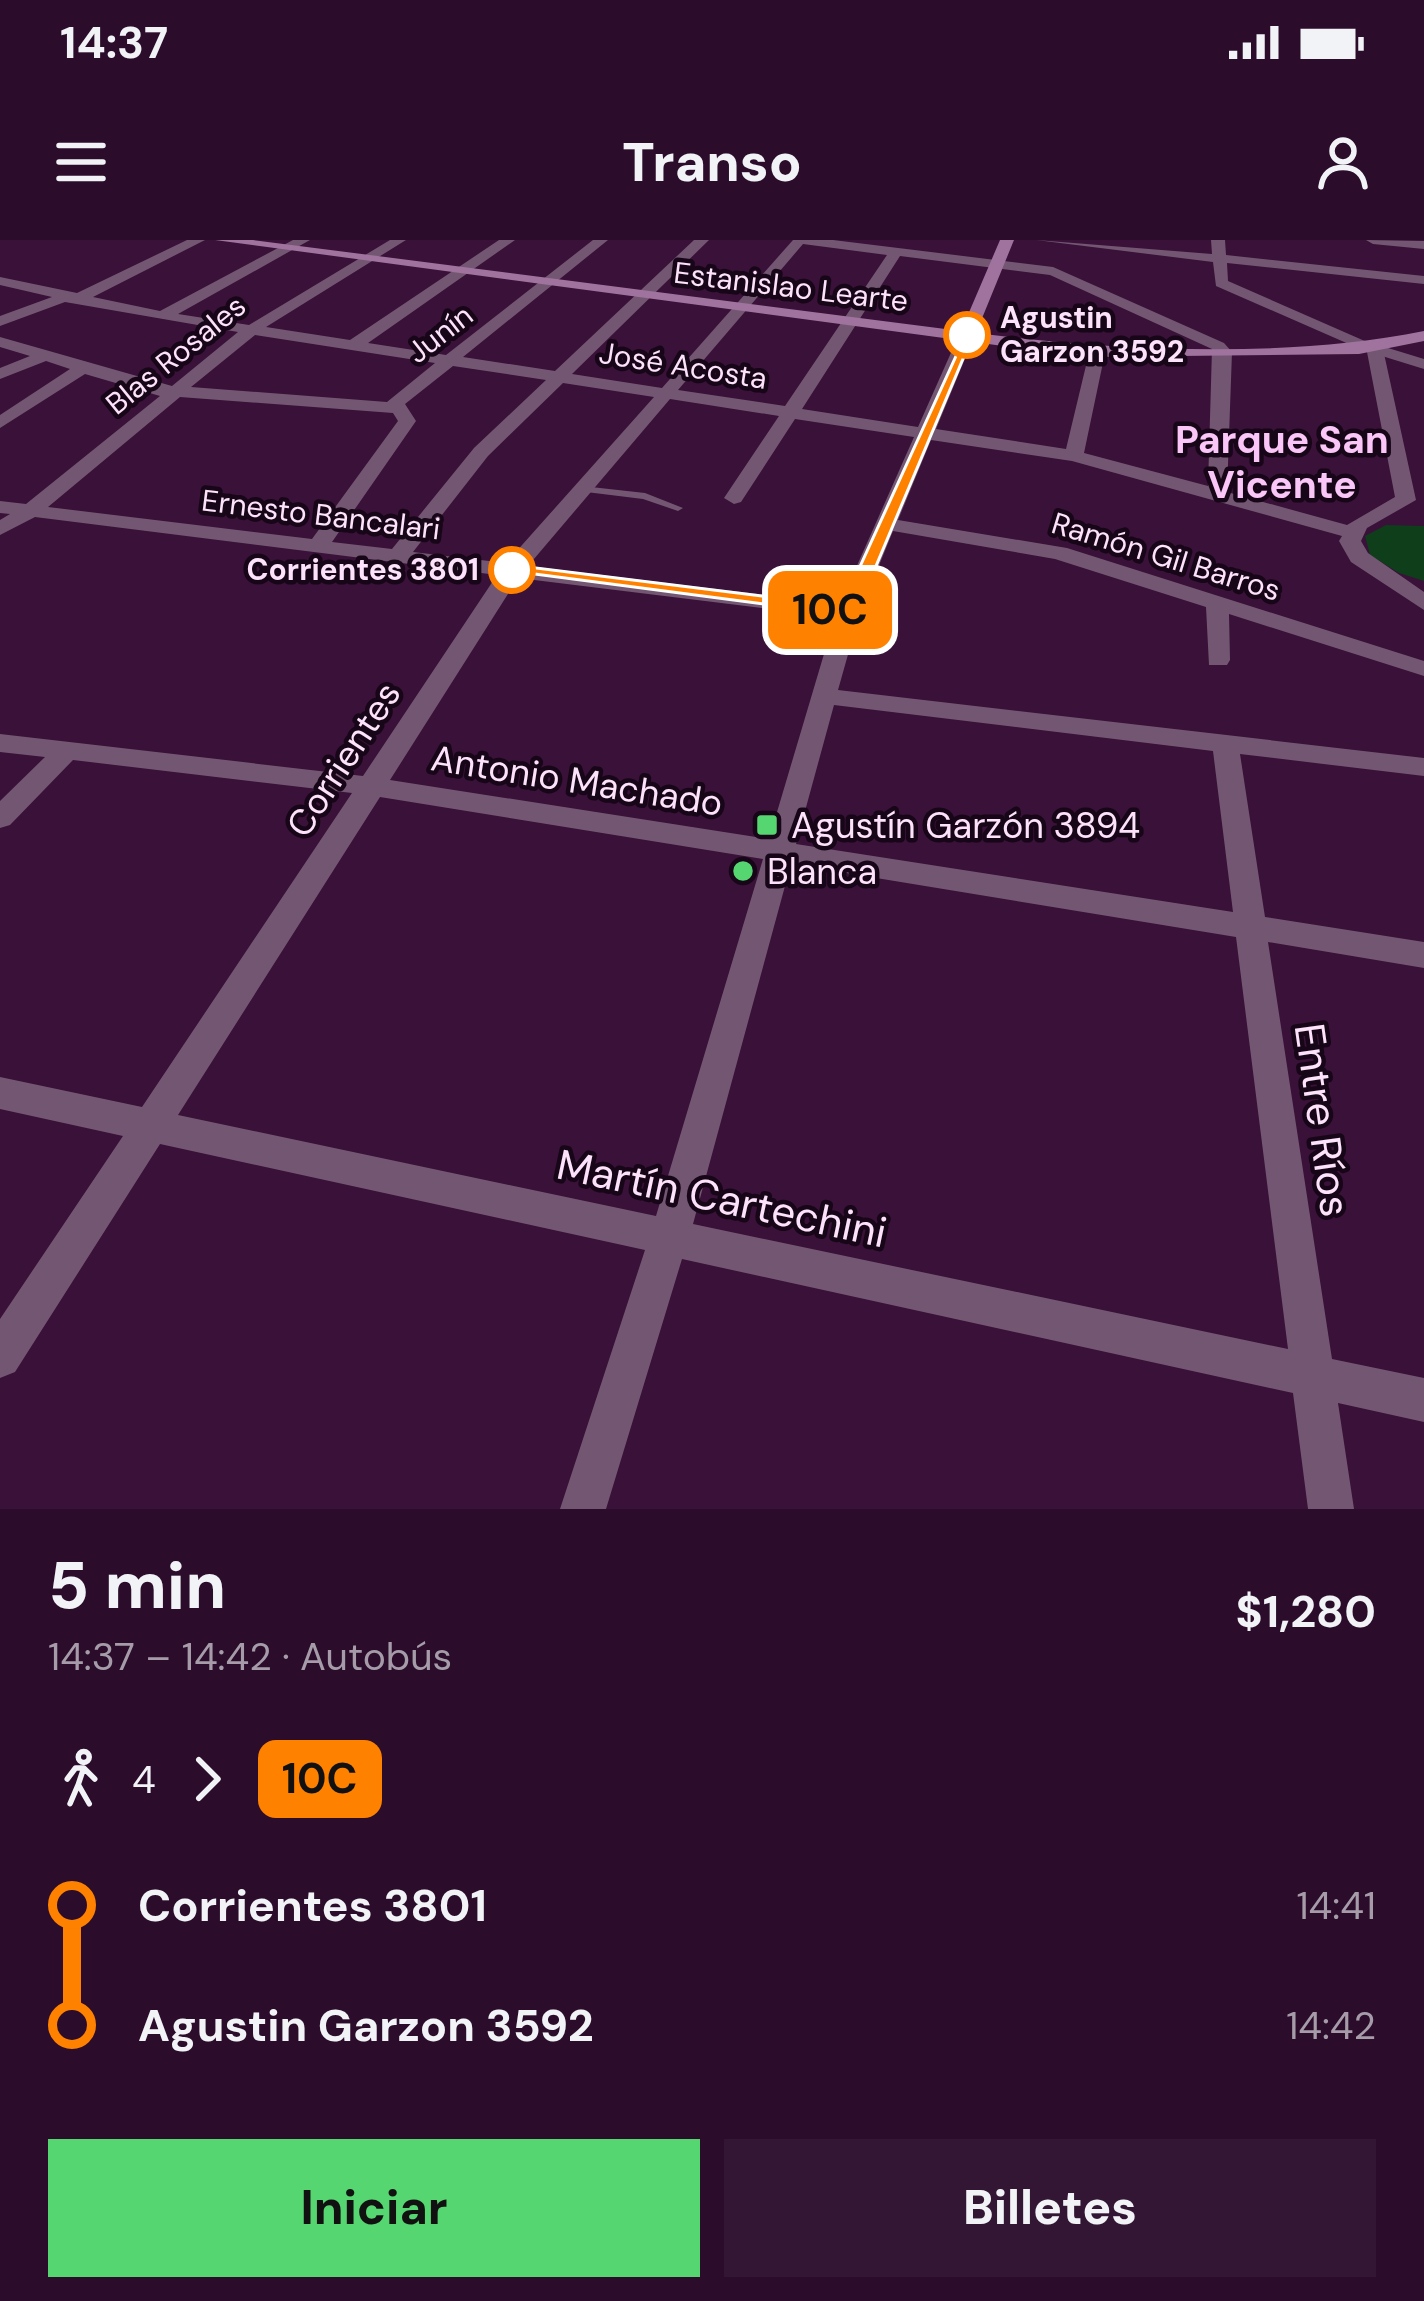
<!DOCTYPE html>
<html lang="es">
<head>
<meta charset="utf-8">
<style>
	:root { --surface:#2b0d2b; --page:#331633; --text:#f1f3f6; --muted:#a69ca9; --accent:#56d671 }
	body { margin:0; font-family:"DM Sans",sans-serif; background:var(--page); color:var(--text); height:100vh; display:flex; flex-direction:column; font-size:45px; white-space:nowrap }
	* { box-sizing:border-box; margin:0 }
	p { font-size:39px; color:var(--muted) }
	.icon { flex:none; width:66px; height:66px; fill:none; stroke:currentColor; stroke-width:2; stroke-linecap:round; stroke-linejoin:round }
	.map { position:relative; height:1269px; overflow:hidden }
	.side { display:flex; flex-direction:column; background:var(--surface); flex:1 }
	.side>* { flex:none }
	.badge { padding:0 24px; border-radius:18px; font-size:42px; line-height:78px }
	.map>.badge { position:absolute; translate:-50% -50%; box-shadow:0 0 0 6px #fff }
	.legs { display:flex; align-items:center; gap:18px; height:132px; padding:0 48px; font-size:39px }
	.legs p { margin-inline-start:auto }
	.overview { display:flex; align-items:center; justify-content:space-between; height:204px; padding:0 48px }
	h1 { font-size:66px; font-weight:800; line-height:90px }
	.primary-button { display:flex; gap:24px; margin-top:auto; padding:24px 48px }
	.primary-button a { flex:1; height:138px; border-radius:0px; background:var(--accent); color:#111; font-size:48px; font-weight:800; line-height:138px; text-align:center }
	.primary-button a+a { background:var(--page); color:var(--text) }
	ul { padding:0 48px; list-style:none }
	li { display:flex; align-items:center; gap:42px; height:120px; font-size:45px }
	li i { display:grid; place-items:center; width:18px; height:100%; margin:0 15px; background:currentColor }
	li i::after { content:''; width:30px; height:30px; margin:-15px; border:9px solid; border-radius:50%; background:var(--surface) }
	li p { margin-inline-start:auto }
	li:first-child i { background:linear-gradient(#0000 50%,currentColor 0) }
	li:last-child i { background:linear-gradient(currentColor 50%,#0000 0) }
	.status { display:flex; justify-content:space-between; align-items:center; height:84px; padding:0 60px; background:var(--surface); direction:ltr }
	.status svg { height:33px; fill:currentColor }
	header { display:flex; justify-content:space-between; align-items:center; height:156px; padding:0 48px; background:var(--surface); font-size:54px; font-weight:800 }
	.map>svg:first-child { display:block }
	.green { fill:#0e3e1a }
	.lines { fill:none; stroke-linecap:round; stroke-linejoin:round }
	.service { fill:#735772; fill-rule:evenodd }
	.minor { fill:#735772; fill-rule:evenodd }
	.tertiary { fill:#735772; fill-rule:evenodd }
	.secondary { fill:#9f739d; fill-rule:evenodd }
	.line-1 { fill:#ff8100; stroke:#fff; stroke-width:3 }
	.stop-1-dot { fill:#fff; stroke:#ff8100; stroke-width:6 }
	.poi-dot { fill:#56d671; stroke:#170617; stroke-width:4.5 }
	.labels { text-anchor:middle; stroke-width:9; stroke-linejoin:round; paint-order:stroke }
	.far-street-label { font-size:30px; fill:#fce2fa; stroke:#170617 }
	.far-stop-label { font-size:30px; font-weight:bold; fill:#fce2fa; stroke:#170617; text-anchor:start }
	.street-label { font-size:36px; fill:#fce2fa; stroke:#170617 }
	.poi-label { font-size:36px; fill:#fce2fa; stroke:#170617; text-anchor:start }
	.far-district-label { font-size:39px; font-weight:bold; fill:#fac6f7; stroke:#170617 }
	.near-street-label { font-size:42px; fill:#fce2fa; stroke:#170617 }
</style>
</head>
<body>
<div class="status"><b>14:37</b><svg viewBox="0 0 49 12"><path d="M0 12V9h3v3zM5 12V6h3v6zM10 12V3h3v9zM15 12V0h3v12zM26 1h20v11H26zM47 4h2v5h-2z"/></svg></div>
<header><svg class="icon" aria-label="menu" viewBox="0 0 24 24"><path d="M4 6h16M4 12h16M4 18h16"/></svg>Transo<svg class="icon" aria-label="person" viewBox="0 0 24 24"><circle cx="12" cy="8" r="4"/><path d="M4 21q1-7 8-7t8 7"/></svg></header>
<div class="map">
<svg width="1424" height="1269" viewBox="0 0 1424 1269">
	<rect width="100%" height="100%" fill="#391139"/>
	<!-- green -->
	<polygon class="green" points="1386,285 1424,286 1424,341 1399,333 1370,315 1365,296"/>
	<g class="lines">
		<!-- service -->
		<polygon class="service" points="582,246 645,253 683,268 678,271 643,259 578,251 577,249"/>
		<!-- minor -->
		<g class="minor">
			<path d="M187 0H205L93 57 160 71 293 0H310L178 74 249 85 390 0H406L266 87 350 100 499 0H515L368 103 446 115 593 0H608L463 117 555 131 694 0H709L572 134 662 148 793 0H833L1053 27 1224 103 1232 112 1227 252 1347 285 1395 257 1367 112 1216 46 1213 22 1036 0 1212 14 1211 0H1225L1226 15 1424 36V44L1227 23 1228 41 1383 109 1416 260 1367 288 1361 301 1368 313 1424 352V370L1351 322 1339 301 1342 296 1072 221 931 200 898 280 1067 308 1424 421V436L1229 374 1230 420 1227 425H1209L1206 367 1055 319 893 291 860 372 838 450 1424 518V536L1240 514 1265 677 1424 702V728L1268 702 1332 1119 1424 1138V1182L1338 1163 1354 1269H1308L1293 1153 682 1019 606 1269H560L645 1010 160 904 15 1132 0 1138V1079L123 896 0 869V837L142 867 352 553 73 520 10 585 0 588V561L45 517 0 512V494L363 536 497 335 35 277 0 295V280L10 274 0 273V261L26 264 160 156 85 134 0 188V175L70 129 46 121 0 139V128L30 116 0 107V97L172 146 238 92 65 62 0 86V76L52 57 0 45V37L77 53ZM803 4 887 15 785 166 678 150ZM900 16 1050 35 1212 109 1208 246 1084 213 1105 113 1097 108 1089 113 1066 209 936 189 974 97 966 92 958 97 918 187 802 169ZM255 95 435 123 387 162 191 147ZM453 126 546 140 474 208 392 309 332 302 416 181 405 164ZM563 143 654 157 506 323 413 312 488 216ZM180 157 393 173 398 181 312 299 48 267ZM670 159 779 176 724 258 734 264 741 262 795 179 914 197 840 364 528 326ZM518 338 835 377 769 599 390 540ZM834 465 1213 511 1233 672 796 604ZM380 557 763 619 656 976 178 875ZM791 624 1236 697 1288 1109 693 984Z"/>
			<polygon points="1366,0 1424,1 1424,9 1373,4"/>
		</g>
		<!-- tertiary -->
		<polygon class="tertiary" points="1375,104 1424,119 1424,129 1369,112 1369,106"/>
		<!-- secondary -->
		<path class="secondary" d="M215 0H253L961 91 1000 0H1014L976 93C1116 111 1285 119 1424 91V101L1359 114 1085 117Z"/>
	</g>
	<!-- line-1 -->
	<polygon class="line-1" points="967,92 973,95 855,376 504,330 512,325 842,366"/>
	<!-- markers -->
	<g class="stop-1-dot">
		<circle cx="967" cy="95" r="21"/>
		<circle cx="512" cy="330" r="21"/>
	</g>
	<g class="poi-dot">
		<rect x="755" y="573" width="24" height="24" rx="6"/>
		<circle cx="743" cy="631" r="12"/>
	</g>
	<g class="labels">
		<!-- far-street labels -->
		<g class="far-street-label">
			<text transform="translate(791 47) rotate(7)" y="10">Estanislao Learte</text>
			<text transform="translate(440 94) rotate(-38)" y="10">Junín</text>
			<text transform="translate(176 115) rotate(-39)" y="10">Blas Rosales</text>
			<text transform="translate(683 126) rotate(9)" y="10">José Acosta</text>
			<text transform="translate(321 275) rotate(7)" y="10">Ernesto Bancalari</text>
			<text transform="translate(1166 317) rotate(17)" y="10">Ramón Gil Barros</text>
		</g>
		<!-- far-stop labels -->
		<g class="far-stop-label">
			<text x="1000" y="88">Agustin<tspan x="1000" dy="34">Garzon 3592</tspan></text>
			<text x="479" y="340" text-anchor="end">Corrientes 3801</text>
		</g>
		<!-- street labels -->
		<g class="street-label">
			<text transform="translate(343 519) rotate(-57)" y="13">Corrientes</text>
			<text transform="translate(577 540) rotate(9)" y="13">Antonio Machado</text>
		</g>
		<!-- poi labels -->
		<g class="poi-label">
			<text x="791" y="598">Agustín Garzón 3894</text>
			<text x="767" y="644">Blanca</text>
		</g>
		<!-- far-district labels -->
		<g class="far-district-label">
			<text x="1282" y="213">Parque San<tspan x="1282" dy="45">Vicente</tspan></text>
		</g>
		<!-- near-street labels -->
		<g class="near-street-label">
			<text transform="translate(1323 880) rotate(82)" y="15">Entre Ríos</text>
			<text transform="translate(722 958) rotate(12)" y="15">Martín Cartechini</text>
		</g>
	</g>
</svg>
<b class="badge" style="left:830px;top:370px;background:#ff8100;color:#111">10C</b>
</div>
<section class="side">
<div class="overview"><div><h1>5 min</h1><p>14:37 – 14:42 · Autobús</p></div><b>$1,280</b></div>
<div class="legs"><svg class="icon" aria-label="walk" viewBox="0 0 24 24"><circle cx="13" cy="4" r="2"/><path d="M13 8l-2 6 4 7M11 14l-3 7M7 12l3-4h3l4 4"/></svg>4<svg class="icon" aria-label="forward" viewBox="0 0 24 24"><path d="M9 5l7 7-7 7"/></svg><b class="badge" style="background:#ff8100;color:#111">10C</b></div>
<ul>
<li><i style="color:#ff8100"></i><b>Corrientes 3801</b><p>14:41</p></li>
<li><i style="color:#ff8100"></i><b>Agustin Garzon 3592</b><p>14:42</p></li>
</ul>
<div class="primary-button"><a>Iniciar</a><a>Billetes</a></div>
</section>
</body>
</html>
